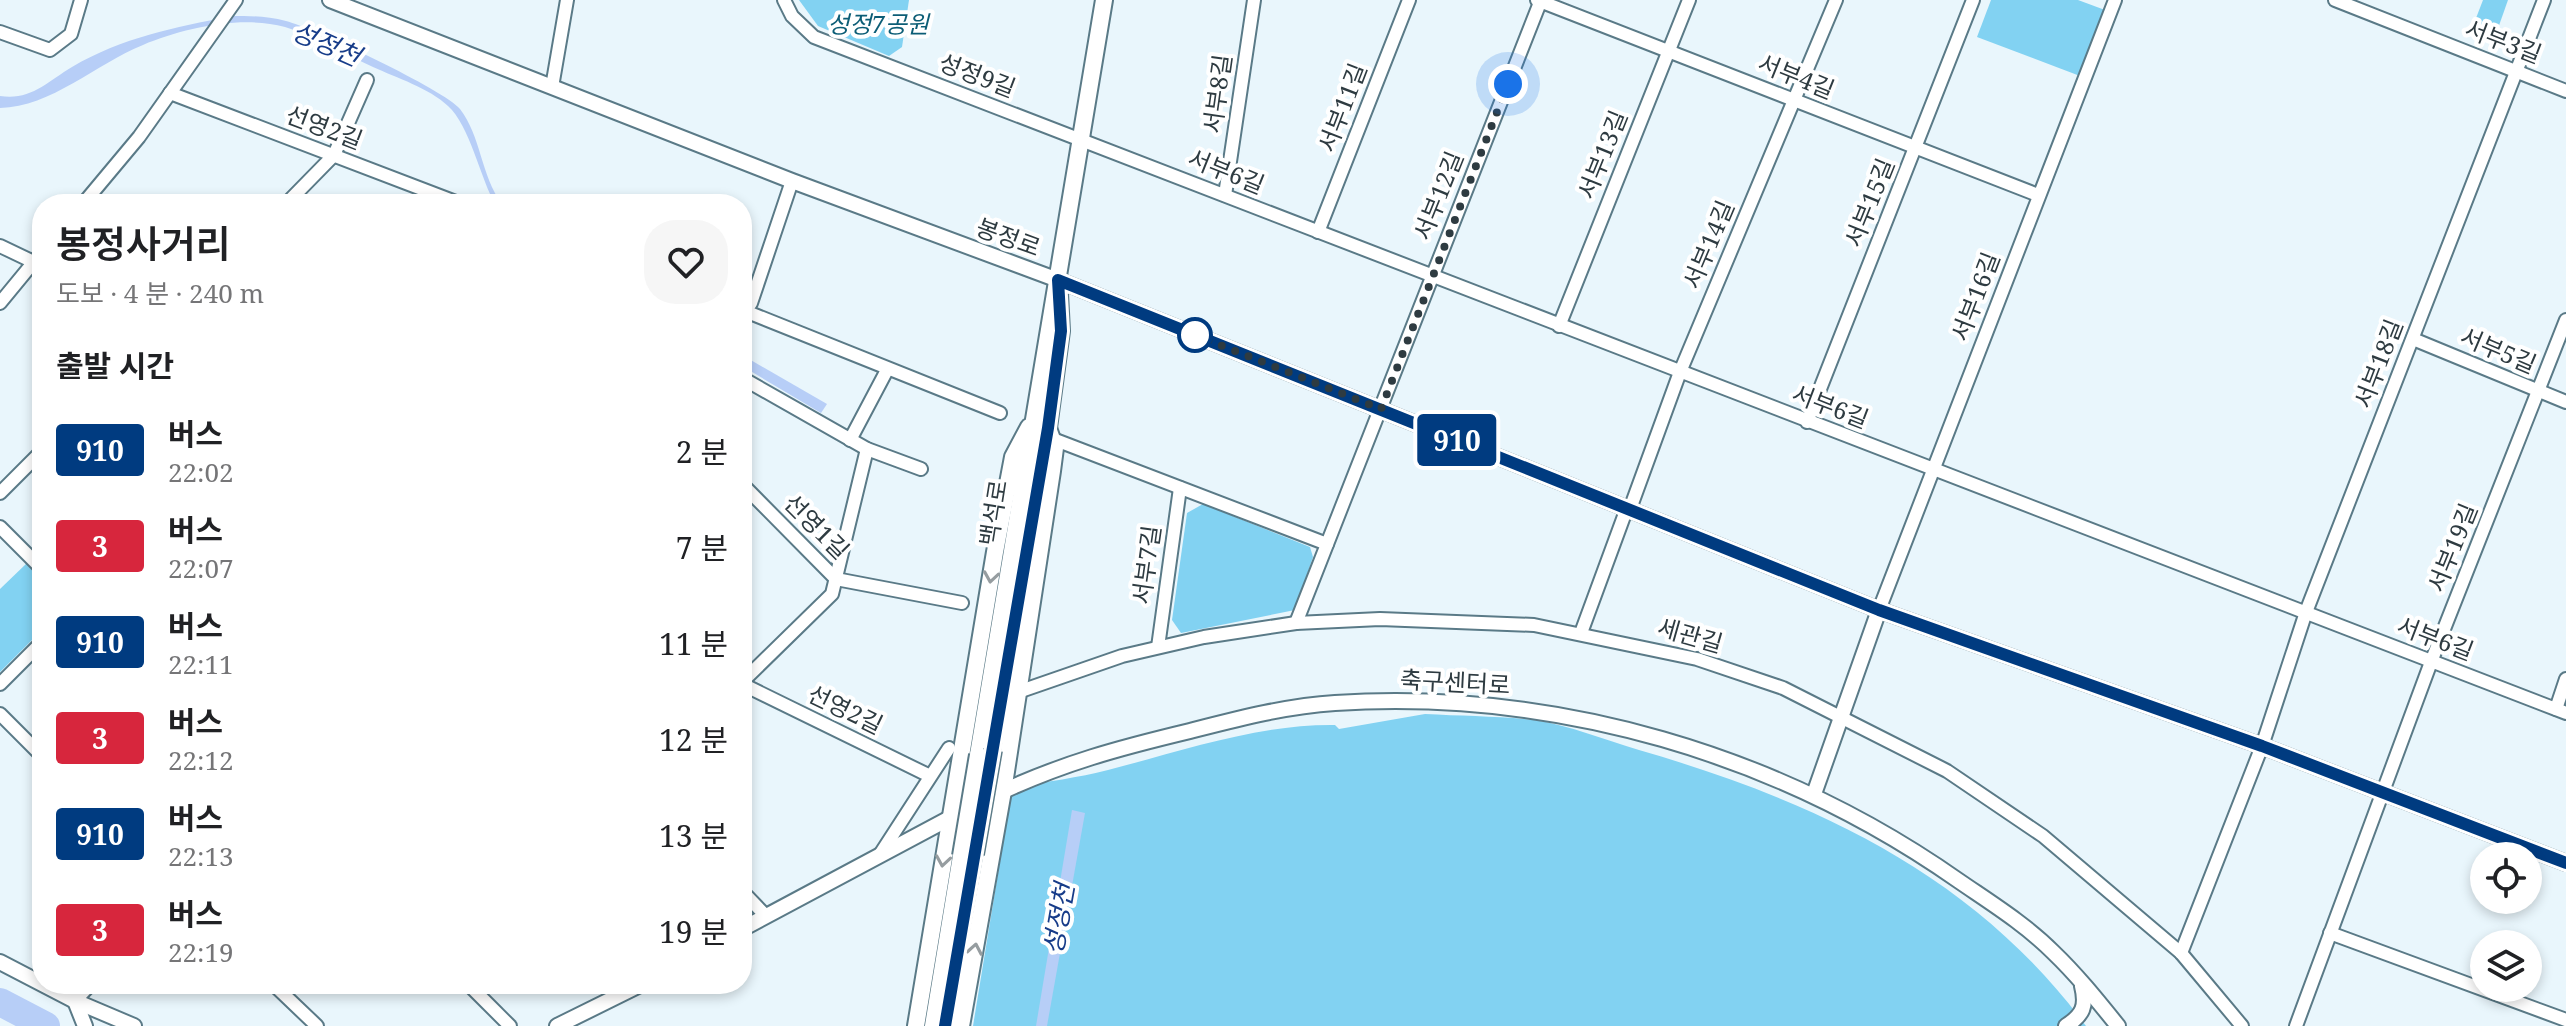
<!DOCTYPE html>
<html lang="ko">
<head>
<meta charset="utf-8">
<style>
	:root { --surface:#fff; --page:#f6f6f6; --text:#202124; --muted:#757577 }
	body { margin:0; font-family:"Noto Serif","Noto Sans KR",serif; background:var(--page); color:var(--text); height:100vh; display:flex; flex-direction:column; font-size:30px; white-space:nowrap }
	* { box-sizing:border-box; margin:0 }
	p { font-size:26px; color:var(--muted) }
	.icon { flex:none; width:44px; height:44px; fill:none; stroke:currentColor; stroke-width:2; stroke-linecap:round; stroke-linejoin:round }
	.map { position:relative; flex:1; overflow:hidden }
	.side { position:absolute; left:32px; top:194px; width:720px; height:800px; display:flex; flex-direction:column; background:var(--surface); border-radius:32px; box-shadow:0 4px 12px #0003 }
	.side>* { flex:none }
	.badge { padding:0 16px; border-radius:6px; font-size:28px; line-height:52px }
	.buttons { position:absolute; left:2470px; top:842px; display:grid; gap:16px }
	.buttons a { display:grid; place-items:center; width:72px; height:72px; border-radius:50%; background:var(--surface); box-shadow:0 4px 12px #0003; font-size:40px }
	.you { position:absolute; width:40px; height:40px; margin:-20px; border:6px solid #fff; border-radius:50%; background:#1a73e8; box-shadow:0 0 0 12px #1a73e833 }
	.map>.badge { position:absolute; translate:-50% -50%; box-shadow:0 0 0 4px #fff }
	h2 { padding:0 24px; font-size:30px; line-height:72px }
	.round { display:grid; place-items:center; flex:none; width:84px; height:84px; border-radius:32px; background:var(--page) }
	.headline { display:flex; align-items:center; justify-content:space-between; height:136px; padding:0 24px }
	h1 { font-size:38px; font-weight:600; line-height:60px }
	ul { padding:0; list-style:none }
	li { display:flex; align-items:center; gap:24px; height:96px; padding:0 24px }
	li div { flex:1 }
	li b { display:block; font-size:30px }
	li em { font-style:normal }
	li .badge { min-width:88px; font-weight:700; text-align:center }
	.map>svg:first-child { display:block }
	.green { fill:#82d2f2 }
	.water { fill:#b7cef7 }
	.lines { fill:none; stroke-linecap:round; stroke-linejoin:round }
	.river { stroke:#b7cef7; stroke-width:28 }
	.minor-casing { stroke:#5a7a87; stroke-width:16 }
	.tertiary-casing { stroke:#5a7a87; stroke-width:18 }
	.secondary-casing { stroke:#5a7a87; stroke-width:20 }
	.minor { stroke:#fff; stroke-width:12 }
	.tertiary { stroke:#fff; stroke-width:14 }
	.secondary { stroke:#fff; stroke-width:16 }
	.secondary-bridge-casing { stroke:#5a7a87; stroke-width:20; stroke-linecap:butt }
	.secondary-bridge { stroke:#fff; stroke-width:16 }
	.oneway { stroke:#969da0 }
	.line-casing { stroke:#fff; stroke-width:18 }
	.line { stroke:#003b80; stroke-width:12 }
	.walk { stroke:#2e3b41; stroke-width:8; stroke-dasharray:0 14.4 }
	.stop-dot { fill:#fff; stroke:#003b80; stroke-width:4 }
	.labels { text-anchor:middle; stroke-width:8; stroke-linejoin:round; paint-order:stroke }
	.park-label { font-size:24px; font-style:italic; fill:#0c5d76; stroke:#fff }
	.street-label { font-size:24px; fill:#2e3b41; stroke:#fff }
	.water-label { font-size:26px; font-style:italic; fill:#173c89; stroke:#fff }
</style>
</head>
<body>
<div class="map">
<svg width="2566" height="1026" viewBox="0 0 2566 1026">
	<rect width="100%" height="100%" fill="#e9f6fc"/>
	<!-- green -->
	<g class="green">
		<polygon points="799,0 909,0 902,47 889,56 818,26"/>
		<polygon points="1991,0 2078,0 2105,10 2080,76 1977,37"/>
		<polygon points="2483,0 2508,0 2496,34 2473,26"/>
		<polygon points="1203,504 1310,547 1313,557 1295,610 1181,633 1172,620 1187,513"/>
		<polygon points="27,563 42,579 42,630 0,672 0,589"/>
		<path d="M1425 714C1461 716 1498 716 1534 720 1569 725 1605 740 1639 750 1815 801 1975 875 2086 1026H973L1012 788C1044 782 1077 778 1108 770 1182 751 1259 724 1335 725L1339 729Z"/>
	</g>
	<!-- water -->
	<g class="water">
		<path d="M231 16C250 16 267 16 286 21 313 28 445 90 460 109 481 136 481 176 502 204H495C480 177 470 126 448 106 429 88 397 78 373 67 345 54 315 36 285 27 242 15 183 28 143 45 96 64 51 107 0 108V96C30 101 47 82 72 67 123 37 174 28 231 16Z"/>
		<polygon points="742,355 827,404 821,413 742,366"/>
		<polygon points="1072,810 1085,813 1047,1026 1036,1026"/>
	</g>
	<g class="lines">
		<!-- river -->
		<polyline class="river" points="0,1002 46,1026"/>
		<!-- minor casing -->
		<g class="minor-casing">
			<g id="minor">
				<polyline points="784,0 792,16 814,37 2566,713"/>
				<polyline points="1537,0 2038,195"/>
				<polyline points="2335,0 2566,91"/>
				<polyline points="0,32 50,50 71,34 81,0"/>
				<polyline points="552,87 567,0"/>
				<polyline points="170,93 461,204"/>
				<polyline points="1225,195 1254,0"/>
				<polyline points="83,204 139,137 236,0"/>
				<polyline points="286,204 334,155 367,80"/>
				<polyline points="1318,232 1409,0"/>
				<polyline points="0,246 42,266"/>
				<polyline points="0,303 42,252"/>
				<polyline points="745,311 1000,413"/>
				<polyline points="742,316 751,303 792,181"/>
				<polyline points="1559,326 1689,0"/>
				<polyline points="2413,339 2566,402"/>
				<polyline points="742,378 867,449 921,469"/>
				<polyline points="1807,422 1973,0"/>
				<polyline points="1053,439 1327,544"/>
				<polyline points="850,440 887,370"/>
				<polyline points="742,484 836,579 962,603"/>
				<polyline points="0,493 42,451"/>
				<polyline points="1630,509 1680,372 1836,0"/>
				<polyline points="0,527 42,569"/>
				<polyline points="1879,610 2115,0"/>
				<polyline points="1296,623 1541,0"/>
				<polyline points="1581,633 1627,508"/>
				<polyline points="1158,647 1180,488"/>
				<polyline points="742,682 832,594 867,449"/>
				<polyline points="0,684 42,642"/>
				<polyline points="742,684 928,775"/>
				<polyline points="1018,692 1122,656 1204,637 1296,623 1380,619 1534,625 1697,659 1783,688 1947,771 2043,836 2181,953 2242,1026"/>
				<polyline points="2556,709 2566,679"/>
				<polyline points="0,714 42,756"/>
				<polyline points="879,856 949,748"/>
				<polyline points="742,891 766,916"/>
				<polyline points="2330,933 2566,1020"/>
				<polyline points="2181,953 2262,746 2306,612 2544,0"/>
				<polyline points="273,984 317,1026"/>
				<polyline points="468,984 510,1026"/>
				<polyline points="75,1001 91,984"/>
				<polyline points="2296,1026 2431,662 2566,320"/>
			</g>
		</g>
		<!-- tertiary casing -->
		<g class="tertiary-casing">
			<g id="tertiary">
				<polyline points="330,0 792,181 1058,280 1879,610 2262,746 2566,863"/>
				<path d="M997 794C1063 763 1119 748 1190 731 1237 719 1286 706 1335 703 1557 689 1778 754 1959 881 1991 903 2025 924 2053 952 2077 975 2097 1000 2118 1026"/>
				<polyline points="1814,794 1879,610"/>
				<polyline points="742,929 978,803"/>
				<polyline points="0,962 75,1001 134,1026"/>
				<polyline points="75,1001 85,1026"/>
				<polyline points="557,1026 642,984"/>
				<path d="M2066 1026C2083 1015 2087 1006 2082 986"/>
			</g>
		</g>
		<!-- secondary casing -->
		<g class="secondary-casing">
			<g id="secondary">
				<polyline points="993,750 1048,428 1061,331 1059,293"/>
				<polyline points="978,755 1104,0"/>
				<polyline points="916,1026 995,552 1013,457 1029,427"/>
				<polyline points="933,1026 961,856"/>
				<polyline points="945,1026 975,854"/>
				<polyline points="961,1026 1003,791 1052,471 1055,448 1048,428"/>
			</g>
		</g>
		<!-- minor -->
		<use href="#minor" class="minor"/>
		<!-- tertiary -->
		<use href="#tertiary" class="tertiary"/>
		<!-- secondary -->
		<use href="#secondary" class="secondary"/>
		<!-- secondary-bridge casing -->
		<g class="secondary-bridge-casing">
			<g id="secondary-bridge">
				<polyline points="975,854 993,750"/>
				<polyline points="961,856 978,755"/>
			</g>
		</g>
		<!-- secondary-bridge -->
		<use href="#secondary-bridge" class="secondary-bridge"/>
	</g>
	<!-- one-way arrows -->
	<defs><path id="oneway-chevron" d="M-2-3.5L2.5 0L-2 3.5" fill="none" stroke-width="1.6" stroke-linecap="round" stroke-linejoin="round" transform="scale(2)"/></defs>
	<g class="oneway">
		<use href="#oneway-chevron" transform="translate(991 577) rotate(99)"/>
		<use href="#oneway-chevron" transform="translate(943 861) rotate(99)"/>
		<use href="#oneway-chevron" transform="translate(975 949) rotate(-80)"/>
	</g>
	<g class="lines">
		<!-- line casing -->
		<g class="line-casing">
			<polyline id="line" points="945,1026 1048,428 1061,331 1058,280 1879,610 2262,746 2566,863"/>
		</g>
		<!-- line -->
		<use href="#line" class="line"/>
		<!-- walk -->
		<polyline class="walk" points="1195,335 1381,409 1508,84"/>
	</g>
	<!-- markers -->
	<circle class="stop-dot" cx="1195" cy="335" r="16"/>
	<g class="labels">
		<!-- park labels -->
		<g class="park-label">
			<text x="878" y="33">성정7공원</text>
		</g>
		<!-- street labels -->
		<g class="street-label">
			<text transform="translate(2503 42) rotate(21)" y="8">서부3길</text>
			<text transform="translate(977 76) rotate(21)" y="8">성정9길</text>
			<text transform="translate(1796 77) rotate(22)" y="8">서부4길</text>
			<text transform="translate(1218 94) rotate(-82)" y="8">서부8길</text>
			<text transform="translate(1343 108) rotate(-69)" y="8">서부11길</text>
			<text transform="translate(324 128) rotate(21)" y="8">선영2길</text>
			<text transform="translate(1603 155) rotate(-68)" y="8">서부13길</text>
			<text transform="translate(1226 172) rotate(22)" y="8">서부6길</text>
			<text transform="translate(1439 196) rotate(-68)" y="8">서부12길</text>
			<text transform="translate(1870 203) rotate(-68)" y="8">서부15길</text>
			<text transform="translate(1008 238) rotate(20)" y="8">봉정로</text>
			<text transform="translate(1709 245) rotate(-67)" y="8">서부14길</text>
			<text transform="translate(1976 297) rotate(-69)" y="8">서부16길</text>
			<text transform="translate(2498 351) rotate(23)" y="8">서부5길</text>
			<text transform="translate(2379 364) rotate(-69)" y="8">서부18길</text>
			<text transform="translate(1830 407) rotate(21)" y="8">서부6길</text>
			<text transform="translate(994 513) rotate(-81)" y="8">백석로</text>
			<text transform="translate(816 527) rotate(45)" y="8">선영1길</text>
			<text transform="translate(2453 548) rotate(-68)" y="8">서부19길</text>
			<text transform="translate(1147 565) rotate(-82)" y="8">서부7길</text>
			<text transform="translate(1690 636) rotate(16)" y="8">세관길</text>
			<text transform="translate(2435 639) rotate(21)" y="8">서부6길</text>
			<text transform="translate(1455 683) rotate(3)" y="8">축구센터로</text>
			<text transform="translate(845 710) rotate(26)" y="8">선영2길</text>
		</g>
		<!-- water labels -->
		<g class="water-label">
			<text transform="translate(326 44) rotate(24)" y="9">성정천</text>
			<text transform="translate(1059 919) rotate(-80)" y="9">성정천</text>
		</g>
	</g>
</svg>
<div class="buttons">
<a><svg class="icon" aria-label="locate" viewBox="0 0 24 24"><circle cx="12" cy="12" r="6"/><path d="M12 2v4M12 18v4M2 12h4M18 12h4"/></svg></a>
<a><svg class="icon" aria-label="layers" viewBox="0 0 24 24"><path d="M12 4l9 5-9 5-9-5zM3 14l9 5 9-5"/></svg></a>
</div>
<div class="you" style="left:1508px;top:84px"></div>
<b class="badge" style="left:1457px;top:440px;background:#003b80;color:#fff">910</b>
<section class="side">
<div class="headline"><div><h1>봉정사거리</h1><p>도보 · 4 분 · 240 m</p></div><a class="round"><svg class="icon" aria-label="heart" viewBox="0 0 24 24"><path d="M12 20l-8-8c-3-5 5-10 8-4 3-6 11-1 8 4z"/></svg></a></div>
<h2>출발 시간</h2>
<ul>
<li><span class="badge" style="background:#003b80;color:#fff">910</span><div><b>버스</b><p>22:02</p></div><em>2 분</em></li>
<li><span class="badge" style="background:#d7263d;color:#fff">3</span><div><b>버스</b><p>22:07</p></div><em>7 분</em></li>
<li><span class="badge" style="background:#003b80;color:#fff">910</span><div><b>버스</b><p>22:11</p></div><em>11 분</em></li>
<li><span class="badge" style="background:#d7263d;color:#fff">3</span><div><b>버스</b><p>22:12</p></div><em>12 분</em></li>
<li><span class="badge" style="background:#003b80;color:#fff">910</span><div><b>버스</b><p>22:13</p></div><em>13 분</em></li>
<li><span class="badge" style="background:#d7263d;color:#fff">3</span><div><b>버스</b><p>22:19</p></div><em>19 분</em></li>
</ul>
</section>
</div>
</body>
</html>
